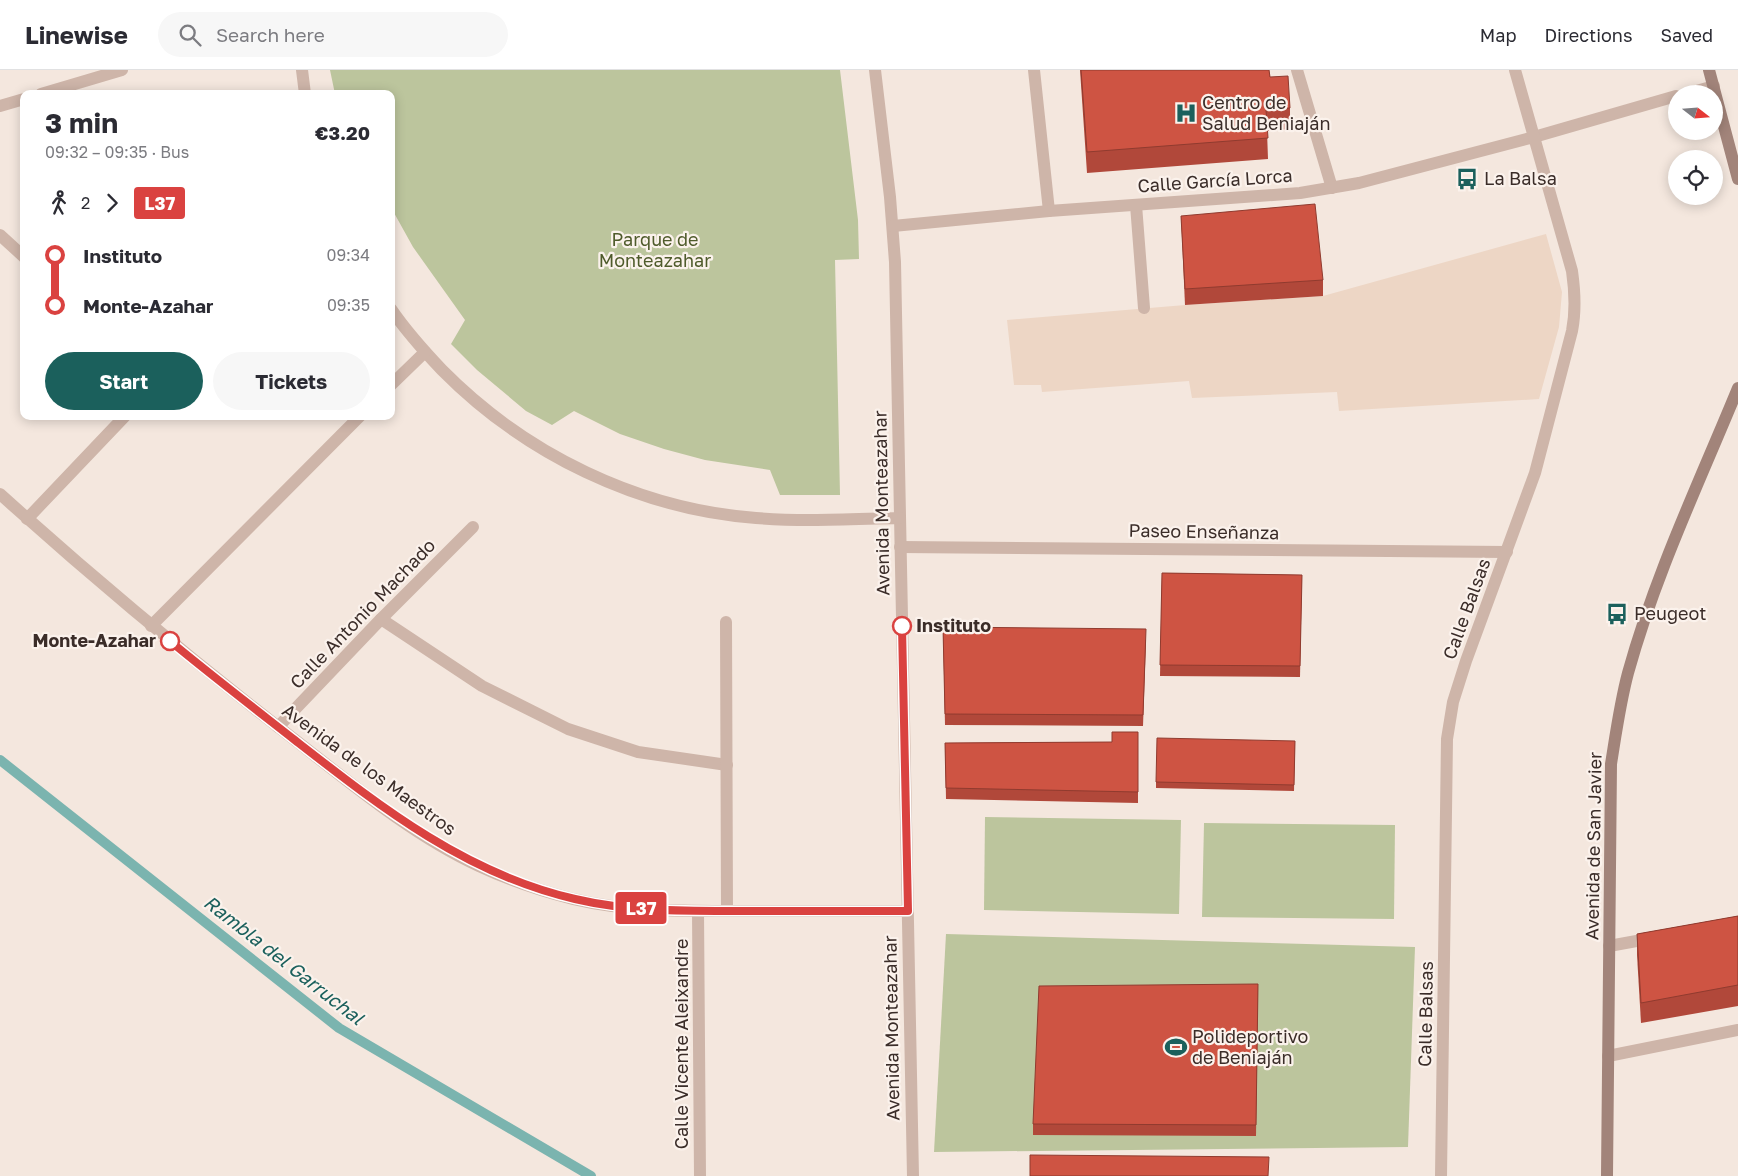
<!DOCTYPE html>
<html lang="en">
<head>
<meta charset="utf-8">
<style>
	:root { --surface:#fff; --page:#f7f7f7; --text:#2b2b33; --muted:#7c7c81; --line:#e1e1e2; --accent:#1b605c }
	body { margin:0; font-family:"Golos Text",sans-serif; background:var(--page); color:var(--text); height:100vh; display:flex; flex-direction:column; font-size:19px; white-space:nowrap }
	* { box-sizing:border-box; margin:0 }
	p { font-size:16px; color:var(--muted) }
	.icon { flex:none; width:28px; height:28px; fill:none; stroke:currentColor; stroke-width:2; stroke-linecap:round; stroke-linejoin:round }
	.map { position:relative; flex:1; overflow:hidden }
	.panel { position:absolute; left:20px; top:20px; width:375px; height:330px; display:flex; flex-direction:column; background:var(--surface); border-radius:10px; box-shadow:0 2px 12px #0003 }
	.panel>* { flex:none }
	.badge { padding:0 10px; border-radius:4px; font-size:18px; line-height:32px }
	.needle { width:32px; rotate:107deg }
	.buttons { position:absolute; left:1668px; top:15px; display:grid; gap:10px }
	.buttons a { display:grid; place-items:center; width:55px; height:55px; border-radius:50%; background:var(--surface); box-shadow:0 2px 12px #0003; font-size:25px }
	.map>.badge { position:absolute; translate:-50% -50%; box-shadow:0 0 0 2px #fff }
	.legs { display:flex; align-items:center; gap:8px; height:55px; padding:0 25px; font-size:16px }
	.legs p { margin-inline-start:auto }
	.head { display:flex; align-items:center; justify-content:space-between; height:85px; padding:0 25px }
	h1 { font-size:28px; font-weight:700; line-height:38px }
	.action { display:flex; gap:10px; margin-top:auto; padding:10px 25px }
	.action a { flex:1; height:58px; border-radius:30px; background:var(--accent); color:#fff; font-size:20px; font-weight:700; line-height:58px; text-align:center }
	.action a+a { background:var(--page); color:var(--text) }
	ul { padding:0 25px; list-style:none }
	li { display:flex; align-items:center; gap:18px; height:50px; font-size:19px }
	li i { display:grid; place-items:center; width:8px; height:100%; margin:0 6px; background:currentColor }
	li i::after { content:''; width:12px; height:12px; margin:-6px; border:4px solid; border-radius:50%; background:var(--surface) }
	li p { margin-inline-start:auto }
	li:first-child i { background:linear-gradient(#0000 50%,currentColor 0) }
	li:last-child i { background:linear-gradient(currentColor 50%,#0000 0) }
	header { display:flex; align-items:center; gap:30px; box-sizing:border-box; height:70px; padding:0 25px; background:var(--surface); border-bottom:1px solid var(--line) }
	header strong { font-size:24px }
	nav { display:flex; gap:28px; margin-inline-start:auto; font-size:18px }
	.search { width:350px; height:45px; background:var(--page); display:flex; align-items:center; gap:12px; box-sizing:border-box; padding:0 18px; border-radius:28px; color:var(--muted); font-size:19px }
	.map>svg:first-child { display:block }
	.green { fill:#bcc59d }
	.plaza { fill:#edd6c5 }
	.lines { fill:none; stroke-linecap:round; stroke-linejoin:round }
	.stream { stroke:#7bb4af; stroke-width:10 }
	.street { stroke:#ceb5a9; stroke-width:12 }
	.secondary { stroke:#a2847a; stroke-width:12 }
	.wall { fill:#b1483a }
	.building { fill:#ce5443; stroke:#903b2f }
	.line-1-casing { stroke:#fff; stroke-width:11 }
	.line-1 { stroke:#da4240; stroke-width:8 }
	.stop-1-dot { fill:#fff; stroke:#da4240; stroke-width:2.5 }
	.labels { text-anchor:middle; stroke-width:4.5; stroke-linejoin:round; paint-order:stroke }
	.poi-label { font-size:18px; fill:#3b2d29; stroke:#fbf2ec; text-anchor:start }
	.street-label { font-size:18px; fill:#3b2d29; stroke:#fbf2ec }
	.park-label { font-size:18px; fill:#4f5b2b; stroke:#fbf2ec }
	.stop-label { font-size:18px; font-weight:bold; fill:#3b2d29; stroke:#fbf2ec; text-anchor:start }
	.water-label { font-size:19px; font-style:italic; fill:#1b605c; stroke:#fbf2ec }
</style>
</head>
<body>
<header>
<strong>Linewise</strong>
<div class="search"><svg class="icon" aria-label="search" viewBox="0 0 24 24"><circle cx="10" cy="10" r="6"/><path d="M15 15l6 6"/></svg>Search here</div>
<nav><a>Map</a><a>Directions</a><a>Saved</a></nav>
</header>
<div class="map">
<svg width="1738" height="1106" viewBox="0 0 1738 1106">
	<rect width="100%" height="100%" fill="#f4e7de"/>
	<!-- green -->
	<g class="green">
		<polygon points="330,0 840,0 858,150 859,189 835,190 840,425 780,425 770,400 705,390 664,379 620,364 574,341 552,355 526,341 477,300 451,274 465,250 413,177 393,141 391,135 391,24 335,24"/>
		<polygon points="985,747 1181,750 1179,844 984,840"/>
		<polygon points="1204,753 1395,755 1394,849 1202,847"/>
		<polygon points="946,864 1415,877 1408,1077 934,1082"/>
	</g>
	<!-- plaza -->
	<polygon class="plaza" points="1546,164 1562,222 1559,257 1539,329 1339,341 1337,322 1192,328 1189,311 1042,322 1041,315 1014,315 1007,250 1185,235 1323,226"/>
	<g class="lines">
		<!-- stream -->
		<polyline class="stream" points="0,690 339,958 591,1106"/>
		<!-- street -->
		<g class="street">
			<polyline points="302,0 305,24"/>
			<polyline points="875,0 890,127 895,192 913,1106"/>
			<polyline points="1034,0 1049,141"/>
			<polyline points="1297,0 1332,118"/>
			<polyline points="41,24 122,0"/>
			<polyline points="1686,24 1714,16"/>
			<polyline points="0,36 24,29"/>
			<polyline points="1136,135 1144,238"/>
			<polyline points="893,156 1049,141 1300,123 1359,113 1534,67 1676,26"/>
			<polyline points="0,165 24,187"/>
			<path d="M391 239C406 261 424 281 442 300 525 384 638 439 756 448 804 452 852 449 900 448"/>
			<polyline points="391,315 425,282"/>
			<path d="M0 424C90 505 182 582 277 656 340 704 407 763 479 796 509 810 541 821 573 829 627 842 685 841 740 841 796 841 852 841 908 841"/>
			<polyline points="27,449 125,346"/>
			<polyline points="900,477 1507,482"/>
			<polyline points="381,549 482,616 568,659 638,682 727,695"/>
			<polyline points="726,552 727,841"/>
			<polyline points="151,556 360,346"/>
			<polyline points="278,657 381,549 473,457"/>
			<polyline points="698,841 700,1106"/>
			<polyline points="1609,876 1653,868"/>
			<polyline points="1608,986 1738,960"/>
			<path d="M1441 1106 1447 669 1453 632 1466 591 1535 403 1572 261C1576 241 1575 222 1572 201L1515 0"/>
		</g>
		<!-- secondary -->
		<g class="secondary">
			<polyline points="1709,0 1738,109"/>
			<path d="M1607 1106 1611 694C1616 663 1620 633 1628 603 1655 505 1699 413 1738 318"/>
		</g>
	</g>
	<!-- wall -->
	<g class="wall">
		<polygon points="1080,0 1269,0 1270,7 1290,38 1290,59 1267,61 1268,89 1087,103"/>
		<polygon points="1181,146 1323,210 1323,226 1185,235"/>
		<polygon points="1162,503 1302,505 1300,607 1160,606"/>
		<polygon points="943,557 1146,570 1143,656 945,655"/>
		<polygon points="1138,662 1138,733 946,729 945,673 1112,672"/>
		<polygon points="1295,671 1294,721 1156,718 1156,712"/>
		<polygon points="1738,846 1738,936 1641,953 1637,885 1637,864"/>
		<polygon points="1258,914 1256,1066 1033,1065 1033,1054"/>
	</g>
	<!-- building -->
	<g class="building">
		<polygon points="1081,0 1269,0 1270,7 1288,6 1290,38 1266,40 1268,68 1087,82"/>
		<polygon points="1315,134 1323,210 1185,219 1181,146"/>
		<polygon points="1162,503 1302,505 1300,596 1160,595"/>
		<polygon points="943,557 1146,559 1143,645 945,644"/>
		<polygon points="1112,662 1138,662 1138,722 946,718 945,673 1112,672"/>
		<polygon points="1157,668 1295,671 1294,715 1156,712"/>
		<polygon points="1738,846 1738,915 1641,933 1637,864"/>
		<polygon points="1258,914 1256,1055 1033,1054 1039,916"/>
		<polygon points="1030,1085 1269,1087 1268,1106 1030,1106"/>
	</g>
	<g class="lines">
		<!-- line-1 casing -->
		<g class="line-1-casing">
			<path id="line-1" d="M170 571C211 605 254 638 296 671 382 738 466 804 575 829 630 842 688 841 743 841 798 841 853 841 908 841L902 556"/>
		</g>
		<!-- line-1 -->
		<use href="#line-1" class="line-1"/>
	</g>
	<!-- icons -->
	<defs>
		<g id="hospital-bare" transform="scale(1.725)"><path d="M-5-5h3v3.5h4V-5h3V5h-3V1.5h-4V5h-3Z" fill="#1b605c" stroke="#fbf2ec" stroke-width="2.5" paint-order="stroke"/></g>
		<g id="bus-bare" transform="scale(1.725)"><path d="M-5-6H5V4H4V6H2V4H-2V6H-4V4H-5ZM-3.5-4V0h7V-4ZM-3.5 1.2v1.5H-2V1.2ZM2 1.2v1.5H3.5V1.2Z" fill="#1b605c" stroke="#fbf2ec" stroke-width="2.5" paint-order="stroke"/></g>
		<g id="stadium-bare" transform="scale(1.725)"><path d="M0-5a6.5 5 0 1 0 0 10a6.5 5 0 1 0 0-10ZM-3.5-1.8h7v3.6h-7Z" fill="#1b605c" stroke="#fbf2ec" stroke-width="2.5" paint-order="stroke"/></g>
	</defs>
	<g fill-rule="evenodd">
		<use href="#hospital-bare" x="1186" y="43"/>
		<use href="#bus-bare" x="1467" y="109"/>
		<use href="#bus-bare" x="1617" y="544"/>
		<use href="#stadium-bare" x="1176" y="977"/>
	</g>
	<!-- markers -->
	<g class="stop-1-dot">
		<circle cx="902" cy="556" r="9"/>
		<circle cx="170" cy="571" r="9"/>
	</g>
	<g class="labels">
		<!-- poi labels -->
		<g class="poi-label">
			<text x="1202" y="39">Centro de<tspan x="1202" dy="21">Salud Beniaján</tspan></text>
			<text x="1484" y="115">La Balsa</text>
			<text x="1634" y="550">Peugeot</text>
			<text x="1192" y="973">Polideportivo<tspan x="1192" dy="21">de Beniaján</tspan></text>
		</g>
		<!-- street labels -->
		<g class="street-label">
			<text transform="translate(1215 111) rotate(-4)" y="6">Calle García Lorca</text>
			<text transform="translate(882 433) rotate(-91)" y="6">Avenida Monteazahar</text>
			<text transform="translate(1204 462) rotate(1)" y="6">Paseo Enseñanza</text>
			<text transform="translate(1467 539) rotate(-70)" y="6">Calle Balsas</text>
			<text transform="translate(363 544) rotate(-46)" y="6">Calle Antonio Machado</text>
			<text transform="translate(369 700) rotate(36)" y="6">Avenida de los Maestros</text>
			<text transform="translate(1594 776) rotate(-89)" y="6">Avenida de San Javier</text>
			<text transform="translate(1426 944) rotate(-89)" y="6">Calle Balsas</text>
			<text transform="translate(892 958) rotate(-91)" y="6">Avenida Monteazahar</text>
			<text transform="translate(682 974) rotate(-90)" y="6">Calle Vicente Aleixandre</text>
		</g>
		<!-- park labels -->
		<g class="park-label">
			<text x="655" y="176">Parque de<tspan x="655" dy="21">Monteazahar</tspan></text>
		</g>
		<!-- stop labels -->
		<g class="stop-label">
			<text x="916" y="562">Instituto</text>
			<text x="156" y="577" text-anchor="end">Monte-Azahar</text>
		</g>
		<!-- water labels -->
		<g class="water-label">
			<text transform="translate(284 890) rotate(38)" y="7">Rambla del Garruchal</text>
		</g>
	</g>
</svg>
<div class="buttons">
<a><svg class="needle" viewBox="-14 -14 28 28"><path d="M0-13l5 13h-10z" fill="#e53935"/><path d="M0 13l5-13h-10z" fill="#7c7c81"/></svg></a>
<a><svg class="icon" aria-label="locate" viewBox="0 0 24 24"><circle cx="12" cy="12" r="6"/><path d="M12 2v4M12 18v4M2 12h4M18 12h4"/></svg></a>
</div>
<b class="badge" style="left:641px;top:838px;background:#da4240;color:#fff">L37</b>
<section class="panel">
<div class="head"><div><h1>3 min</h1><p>09:32 – 09:35 · Bus</p></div><b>€3.20</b></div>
<div class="legs"><svg class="icon" aria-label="walk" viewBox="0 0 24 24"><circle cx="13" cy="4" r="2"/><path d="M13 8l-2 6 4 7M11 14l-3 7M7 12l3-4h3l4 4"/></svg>2<svg class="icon" aria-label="forward" viewBox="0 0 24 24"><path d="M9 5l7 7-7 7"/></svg><b class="badge" style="background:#da4240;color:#fff">L37</b></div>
<ul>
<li><i style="color:#da4240"></i><b>Instituto</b><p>09:34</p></li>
<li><i style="color:#da4240"></i><b>Monte-Azahar</b><p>09:35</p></li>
</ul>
<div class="action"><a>Start</a><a>Tickets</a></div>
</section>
</div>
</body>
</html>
